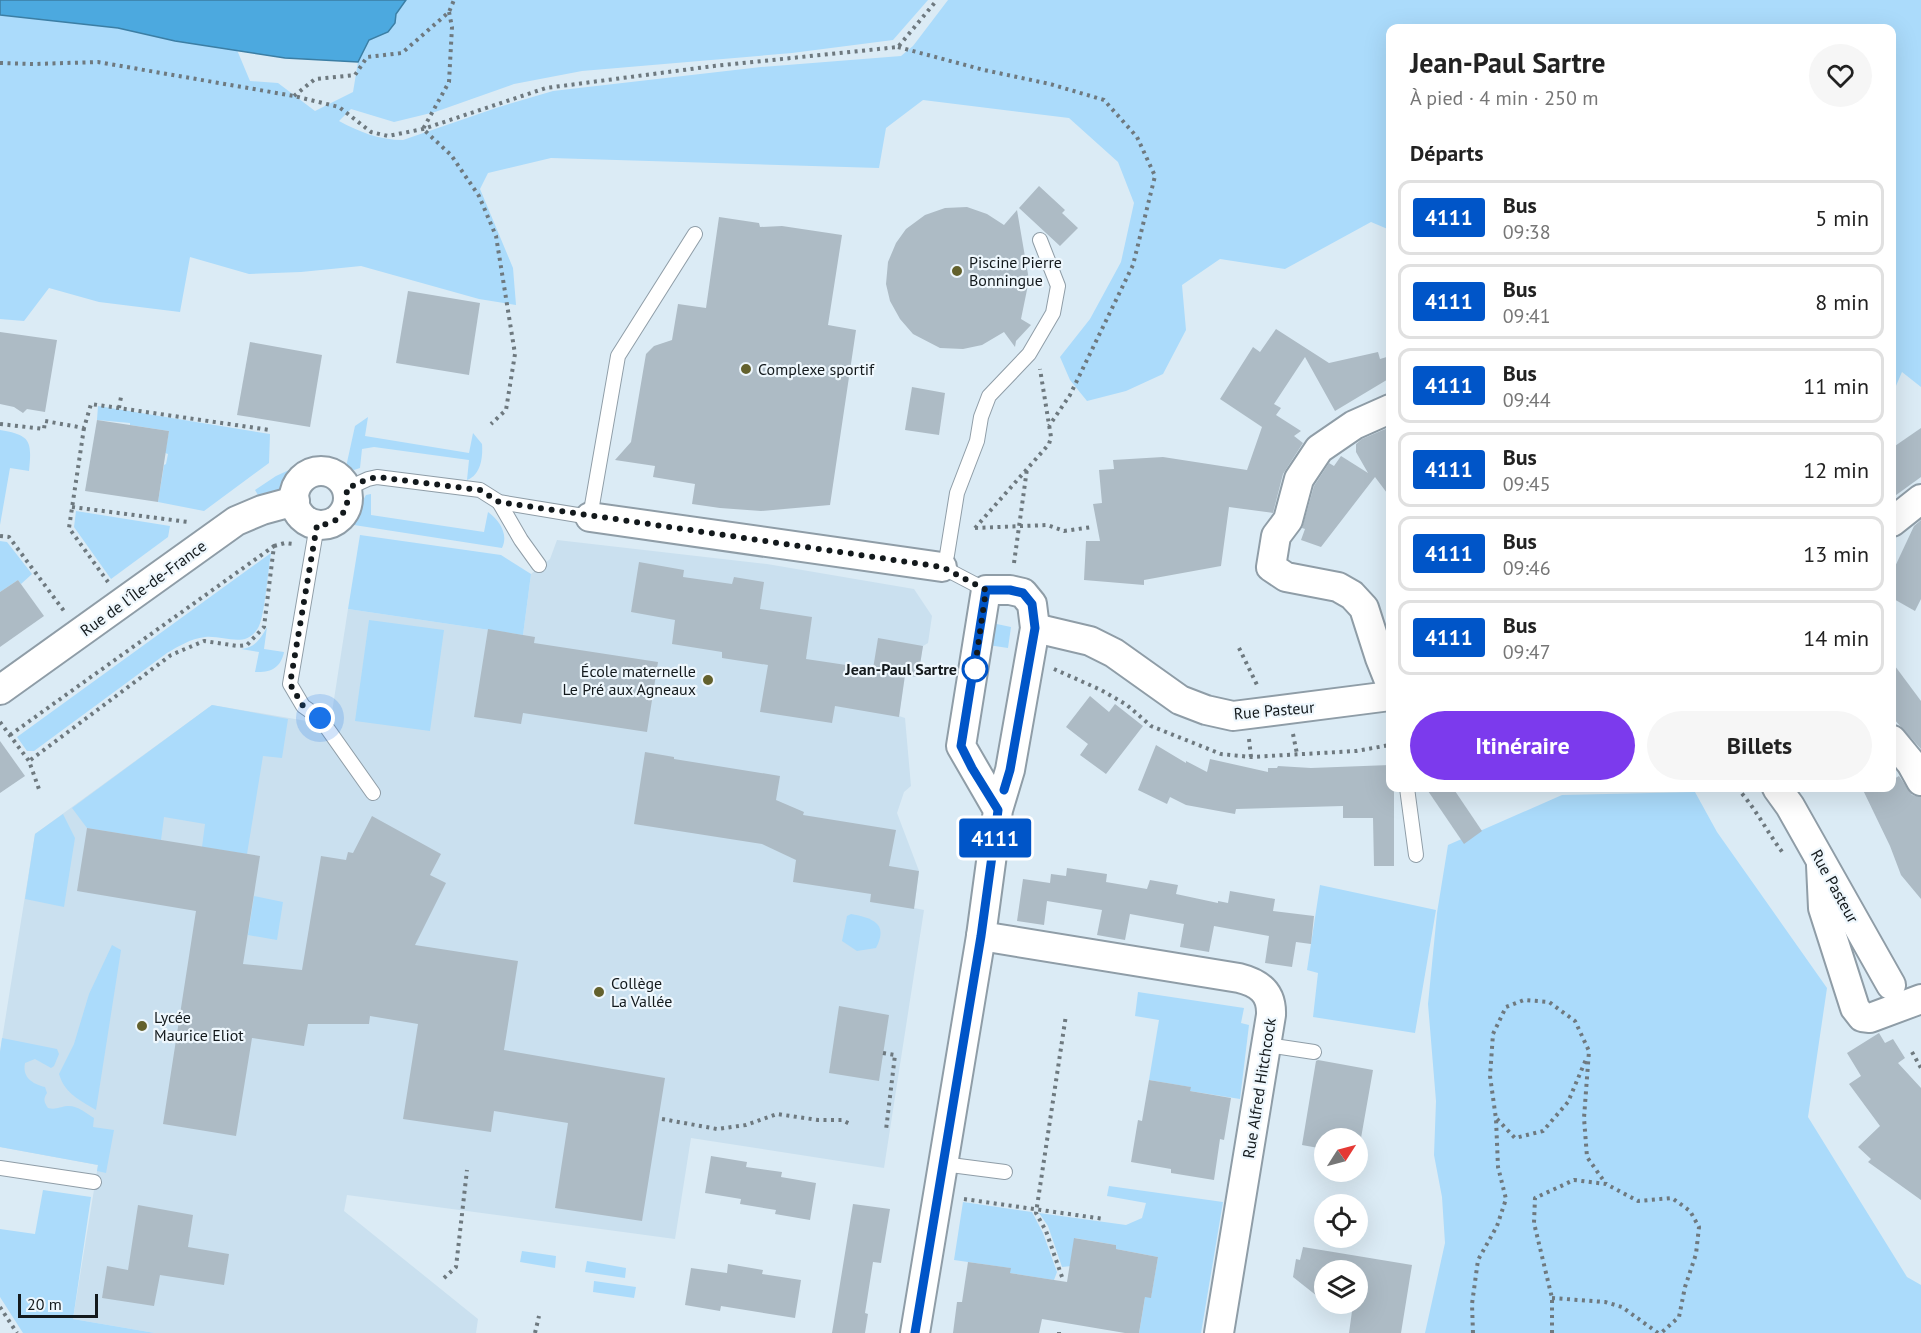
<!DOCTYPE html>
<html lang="fr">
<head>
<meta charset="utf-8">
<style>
	:root { --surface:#fff; --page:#f6f6f6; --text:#222; --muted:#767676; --line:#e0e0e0; --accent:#7c3aed }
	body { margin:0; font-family:"PT Sans",sans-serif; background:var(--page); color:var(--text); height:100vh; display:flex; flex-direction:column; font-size:22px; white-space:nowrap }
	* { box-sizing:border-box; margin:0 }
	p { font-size:20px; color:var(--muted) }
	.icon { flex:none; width:33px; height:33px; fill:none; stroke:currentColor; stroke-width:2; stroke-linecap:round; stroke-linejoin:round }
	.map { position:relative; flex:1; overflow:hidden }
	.side { position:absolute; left:1386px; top:24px; width:510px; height:768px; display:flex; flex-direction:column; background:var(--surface); border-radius:12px; box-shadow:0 6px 24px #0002 }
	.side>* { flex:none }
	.badge { padding:0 12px; border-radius:4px; font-size:21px; line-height:39px }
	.needle { width:39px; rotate:54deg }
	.tools { position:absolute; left:1314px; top:1128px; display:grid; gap:12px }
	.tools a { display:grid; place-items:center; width:54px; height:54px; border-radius:50%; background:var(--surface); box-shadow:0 6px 24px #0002; font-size:30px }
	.scale { position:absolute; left:18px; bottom:15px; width:80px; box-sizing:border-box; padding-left:6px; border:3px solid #13191c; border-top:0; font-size:16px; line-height:21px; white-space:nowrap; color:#13191c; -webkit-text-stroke:4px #eef7fd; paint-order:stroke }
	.you { position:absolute; width:30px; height:30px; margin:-15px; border:4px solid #fff; border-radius:50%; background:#1a73e8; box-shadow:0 0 0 9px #1a73e833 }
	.map>.badge { position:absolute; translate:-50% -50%; box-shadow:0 0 0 3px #fff }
	h2 { padding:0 24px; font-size:22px; line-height:54px }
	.round { display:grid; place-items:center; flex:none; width:63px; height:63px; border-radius:32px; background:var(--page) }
	.summary { display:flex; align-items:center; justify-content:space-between; height:102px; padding:0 24px }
	h1 { font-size:28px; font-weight:800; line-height:45px }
	.button { display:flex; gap:12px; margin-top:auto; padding:12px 24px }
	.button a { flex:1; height:69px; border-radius:36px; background:var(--accent); color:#fff; font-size:24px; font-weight:800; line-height:69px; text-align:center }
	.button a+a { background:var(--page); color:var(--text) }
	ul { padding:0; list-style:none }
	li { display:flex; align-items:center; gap:18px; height:75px; margin:0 12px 9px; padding:0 12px; border:3px solid var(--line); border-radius:12px }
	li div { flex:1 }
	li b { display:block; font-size:22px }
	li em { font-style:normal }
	li .badge { min-width:66px; font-weight:700; text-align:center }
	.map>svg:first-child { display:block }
	.built { fill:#cae0ef }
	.green { fill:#abdbfb }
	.water { fill:#4ca9df; stroke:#3b7ea4; stroke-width:1.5 }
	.building { fill:#adbbc5 }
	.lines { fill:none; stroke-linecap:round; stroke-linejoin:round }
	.lane-casing { stroke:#8f9da7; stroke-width:16 }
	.street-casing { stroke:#8f9da7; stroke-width:32 }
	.path { stroke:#6e797f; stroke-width:4; stroke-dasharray:3 4.5; stroke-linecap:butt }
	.lane { stroke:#fff; stroke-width:14 }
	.street { stroke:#fff; stroke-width:28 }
	.line-casing { stroke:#fff; stroke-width:14 }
	.line { stroke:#0055c8; stroke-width:9 }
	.walk { stroke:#13191c; stroke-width:6; stroke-dasharray:0 10.8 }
	.poi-dot { fill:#63612d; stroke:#eef7fd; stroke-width:2 }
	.stop-dot { fill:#fff; stroke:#0055c8; stroke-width:3 }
	.labels { text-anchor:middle; stroke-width:4.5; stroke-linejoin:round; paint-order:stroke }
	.poi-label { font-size:16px; fill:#13191c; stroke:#eef7fd; text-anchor:start }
	.street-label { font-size:16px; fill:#13191c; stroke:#eef7fd }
	.stop-label { font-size:16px; font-weight:bold; fill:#13191c; stroke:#eef7fd; text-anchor:end }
</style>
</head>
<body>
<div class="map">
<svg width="1921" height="1333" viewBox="0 0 1921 1333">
	<rect width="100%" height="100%" fill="#dbebf5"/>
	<!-- built -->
	<polygon class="built" points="557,540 767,564 914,589 932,616 928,643 923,646 918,677 905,676 899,716 905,718 911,786 904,792 897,813 919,871 914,908 924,910 884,1168 691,1138 675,1239 347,1195 344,1211 478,1319 476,1333 155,1333 73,1319 98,1165 0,1147 0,1052 35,834 212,705 330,725 348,609 523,635 531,574 550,559"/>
	<!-- green -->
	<g class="green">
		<path d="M406 0H928L893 40 792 53 582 71 514 84 435 112 394 122 351 109 339 121C359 132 380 140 403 140L499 107 553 91 761 67 901 56 913 46 948 0H1921V387L1902 372 1892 395V28H1390V230L1371 222 1285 269 1220 259 1182 285 1186 330 1163 374 1126 391 1087 401 1070 380 1060 357 1090 319 1121 262 1134 203 1118 162 1069 118 923 100 886 128 879 168 551 158 488 173 480 189 513 268 516 305 479 299 361 266 301 272 249 274 190 257 180 312 99 302 49 288 24 321 0 319V15L118 28 175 41 237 50 250 81 278 83 315 111 353 92 358 62 369 40 388 32 396 14Z"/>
		<polygon points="98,406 270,434 269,463 204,511 158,502 164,465 166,464 168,454 165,453 169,431 130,425 130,423 97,420"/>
		<path d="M368 417 365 436 469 453 473 433 482 444C483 457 481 475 467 480L469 460 374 447 362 449 360 468 354 470 346 467 355 426Z"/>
		<path d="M0 430C31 435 32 441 29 471L10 468 0 525Z"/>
		<polygon points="300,465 302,468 293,477 287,488 258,495 255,490 276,476"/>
		<path d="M371 494V515L484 532 488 512C499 520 509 534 502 548L354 525 338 531 354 517 366 495Z"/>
		<polygon points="76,511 170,526 168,537 111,579 74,527"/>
		<polygon points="360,535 501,555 531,574 523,635 348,609"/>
		<polygon points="0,541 7,542 32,574 21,584 18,580 0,592"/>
		<path d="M271 553C268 570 265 613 259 626 247 650 225 635 205 637 190 639 179 646 167 653L34 751H27L17 737Z"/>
		<polygon points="369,620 444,630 430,731 355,721"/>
		<polygon points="992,623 1011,627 1008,648 988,645"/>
		<path d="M267 627 264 649 284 652C281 668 270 673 255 672L259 652 241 649C255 648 261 638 267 627Z"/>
		<polygon points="212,705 288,719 282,758 263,756 247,854 202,847 205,824 164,817 161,840 87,828 72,808"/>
		<polygon points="1695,792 1717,832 1827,988 1808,1117 1907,1277 1921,1285 1921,1333 1425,1333 1445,1243 1442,1197 1434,1155 1436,1101 1428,1004 1437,913 1448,845 1562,795"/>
		<polygon points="63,814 75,838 64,907 25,899 35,834"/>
		<polygon points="1320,885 1436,910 1415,1033 1313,1017 1318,973 1307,970"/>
		<polygon points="254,896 283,902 277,940 248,935"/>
		<path d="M851 914C872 918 889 923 876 948L857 951 842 941 847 916Z"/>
		<path d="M112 945 121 950 96 1110C80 1100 65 1094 59 1074L74 1044 89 994Z"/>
		<polygon points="1138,992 1244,1008 1241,1023 1249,1025 1240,1099 1190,1091 1190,1087 1149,1080 1159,1020 1135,1016"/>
		<path d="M2 1038 57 1049 59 1054 54 1066 51 1068 35 1059 25 1063C22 1078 33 1084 45 1087L47 1093C43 1099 44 1102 48 1108 56 1110 59 1107 67 1106 77 1105 86 1113 94 1118L93 1127 114 1130 106 1173 97 1171 98 1165 0 1147V1052Z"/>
		<polygon points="1109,1186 1223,1202 1201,1333 1139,1333 1145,1297 1151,1297 1158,1257 1116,1249 1116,1245 1075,1238 1071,1261 1072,1266 1062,1267 1048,1226 1039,1213 1126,1225 1142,1218 1146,1203 1107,1196"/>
		<polygon points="43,1190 91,1197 73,1319 155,1333 23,1333 0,1297 0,1229 35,1234"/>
		<polygon points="963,1202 1032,1212 1043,1233 1057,1272 1054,1280 1010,1273 1010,1268 954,1260"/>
		<polygon points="522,1251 556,1256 555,1268 520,1262"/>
		<polygon points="587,1261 626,1268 625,1278 585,1272"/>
		<polygon points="594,1281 636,1287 634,1298 593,1292"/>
	</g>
	<!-- water -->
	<polygon class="water" points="0,0 406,0 396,14 395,23 388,32 369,40 358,62 285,58 175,41 118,28 0,15"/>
	<!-- building -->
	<g class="building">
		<polygon points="1039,186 1065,210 1062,213 1078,228 1060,246 1019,208"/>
		<polygon points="967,207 987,214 1004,225 1017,210 1029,280 1021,319 1031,325 1016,341 1015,347 1004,332 982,345 963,349 940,348 913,334 900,319 890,301 886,284 888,262 896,243 906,229 925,215 945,208"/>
		<polygon points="719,217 759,223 760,227 782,226 842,235 828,325 856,330 830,505 761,511 720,508 692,504 695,484 653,477 655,466 615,460 631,442 646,354 654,346 672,340 678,304 706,308"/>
		<polygon points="408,291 480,303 469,375 396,363"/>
		<polygon points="1276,329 1329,363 1378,352 1380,359 1390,356 1390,378 1335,411 1305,357 1274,404 1281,408 1276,415 1301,431 1294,436 1303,443 1283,474 1273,513 1229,507 1221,566 1144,580 1144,585 1084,580 1086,541 1100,541 1093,504 1102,503 1099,470 1114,469 1113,460 1163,457 1247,470 1262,427 1220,399 1253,347 1260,352"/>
		<polygon points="0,332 57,340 45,412 27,409 23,413 14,407 0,404"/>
		<polygon points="250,342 322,355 310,427 237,415"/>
		<polygon points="912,387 945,393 939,435 905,430"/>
		<polygon points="97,420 169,431 158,502 85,491"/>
		<polygon points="1390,427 1390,497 1375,477 1321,547 1301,540 1305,529 1302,528 1314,486 1329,463 1334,466 1341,456 1368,473 1356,452 1356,444 1362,439"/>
		<polygon points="1921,428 1921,477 1892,498 1892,448"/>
		<polygon points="1921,520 1921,599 1915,611 1892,598 1892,573 1914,526"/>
		<polygon points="639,562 684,570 683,577 732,584 734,577 764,582 760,609 812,617 806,659 873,669 878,638 923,646 918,677 905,675 899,717 835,706 832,723 760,712 768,665 722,658 722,652 672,644 675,620 631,612"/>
		<polygon points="18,580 44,616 0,647 0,592"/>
		<polygon points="488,629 535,637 534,643 658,662 647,732 523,713 521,724 474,717"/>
		<polygon points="1892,662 1921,701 1921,749 1892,717"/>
		<polygon points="1090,696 1109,712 1115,704 1143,726 1106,774 1080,755 1088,744 1066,727"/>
		<polygon points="0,741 25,776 0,793"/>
		<polygon points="1156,745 1186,763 1186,761 1207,772 1210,759 1268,772 1268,768 1277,768 1278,766 1311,768 1390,765 1390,788 1394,788 1394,866 1374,866 1373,818 1343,818 1343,806 1236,809 1235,814 1186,805 1170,797 1167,804 1138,790"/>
		<polygon points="645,752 674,757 674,759 780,776 776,800 804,812 803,815 896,830 889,866 919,871 914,909 870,902 871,894 793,882 796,860 762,844 634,824"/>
		<polygon points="1899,776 1912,795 1921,797 1921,899 1901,875 1890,846 1862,788 1892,788 1892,780"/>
		<polygon points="1426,788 1453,788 1482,831 1464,844"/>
		<polygon points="372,816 441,854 430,875 446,883 415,945 518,961 504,1050 665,1078 642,1221 555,1208 568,1123 494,1111 491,1132 403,1119 418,1024 370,1016 369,1024 308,1024 304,1046 252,1038 236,1136 163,1124 196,911 77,891 87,828 260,856 243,964 302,970 321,856 346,860 348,852 353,853"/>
		<polygon points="1067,868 1107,874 1106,882 1147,889 1150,880 1178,885 1176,894 1218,903 1218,901 1228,903 1230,891 1275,899 1273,911 1314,916 1311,944 1296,942 1292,967 1265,963 1269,936 1214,926 1209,952 1180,947 1184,924 1130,914 1125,940 1097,935 1102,910 1047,901 1044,925 1017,921 1023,879 1050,883 1051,874 1066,876"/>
		<polygon points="839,1006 889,1015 879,1081 829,1073"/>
		<polygon points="1879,1033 1885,1043 1893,1039 1905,1058 1898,1063 1921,1088 1921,1200 1868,1162 1871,1159 1858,1147 1880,1126 1849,1084 1861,1076 1847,1053"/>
		<polygon points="1318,1060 1373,1070 1358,1155 1358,1138 1324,1138 1324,1149 1302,1145 1316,1061"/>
		<polygon points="1149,1080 1191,1087 1190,1091 1231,1098 1224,1140 1220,1139 1214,1180 1171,1173 1171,1169 1131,1162 1138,1120 1142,1121"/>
		<polygon points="711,1156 747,1162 746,1167 782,1172 781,1177 816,1183 810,1220 775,1214 776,1210 740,1204 741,1199 705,1193"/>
		<polygon points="853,1204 890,1209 881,1263 873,1262 865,1313 868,1314 865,1333 832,1333"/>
		<polygon points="138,1205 193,1215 188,1247 229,1254 224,1285 160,1275 154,1306 102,1298 107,1266 128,1270"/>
		<polygon points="1074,1238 1116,1245 1116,1249 1158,1257 1151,1298 1145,1297 1139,1333 1125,1333 1042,1319 1039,1333 953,1333 957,1302 962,1302 968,1262 1011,1268 1010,1273 1067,1282"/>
		<polygon points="1303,1247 1412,1265 1401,1333 1349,1333 1353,1304 1358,1304 1358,1270 1324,1270 1324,1297 1317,1296 1293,1277 1296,1259 1300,1260"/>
		<polygon points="728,1264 763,1270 762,1274 801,1280 795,1318 721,1306 720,1311 685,1305 691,1268 727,1273"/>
	</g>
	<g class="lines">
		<!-- lane casing -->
		<g class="lane-casing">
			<g id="lane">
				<polyline points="346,489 368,479 377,477 480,490 499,502 590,517 618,356 695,234"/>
				<polyline points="499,502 521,540 539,565"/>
				<polyline points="317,525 290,684 303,706 320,718 373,793"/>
				<polyline points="986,590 942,567 947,555 957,493 977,441 981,417 989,396 1029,354 1053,313 1058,286 1040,240"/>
				<polyline points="1407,788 1416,855"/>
				<polyline points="1267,1045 1314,1052"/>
				<polyline points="943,1164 1005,1172"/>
				<polyline points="0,1168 94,1182"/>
			</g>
		</g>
		<!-- street casing -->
		<g class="street-casing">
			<g id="street">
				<polyline points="1390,409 1354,425 1319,449 1299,479 1288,520 1276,536 1271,567 1286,577 1338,587 1352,595 1364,608 1380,658 1390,683"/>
				<circle cx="321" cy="498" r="27"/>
				<polyline points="590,517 942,567"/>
				<polyline points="1892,522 1921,499"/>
				<polyline points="1035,628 1090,641 1114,653 1180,700 1206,710 1233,716 1390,696"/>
				<polyline points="0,690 236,521 262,510 295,501"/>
				<polyline points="1892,740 1911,763 1921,781"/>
				<polyline points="1777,788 1790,806 1891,985"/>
				<polyline points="1821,865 1823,908 1855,1008 1862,1017 1870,1018 1921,999"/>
				<path d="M981 936 1239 978C1259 983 1272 992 1271 1015L1219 1333"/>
				<polyline points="915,1333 981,936 998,810 1010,770 1035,628 1032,604 1023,593 1010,590 986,590 961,746 998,810"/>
			</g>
		</g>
		<!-- path -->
		<g class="path">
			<polyline points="449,12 452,27 449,82 423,129 451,155 479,196 496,236 515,354 506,410 491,424"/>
			<polyline points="898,47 984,70 1050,84 1104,100 1137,137 1155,176 1133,265 1070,395 1049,426"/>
			<polyline points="0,63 34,64 98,62 294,96 339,107 371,132 388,136 423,129 546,88 714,66 898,47 937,0"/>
			<polyline points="294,96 315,79 355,75 367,57 402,53 449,12 454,0"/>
			<polyline points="119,408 121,397"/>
			<polyline points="0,424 44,429 45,421 84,428 91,404 270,430"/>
			<polyline points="84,428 69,528 108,582"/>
			<polyline points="72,507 188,522"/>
			<polyline points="975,528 1049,444 1051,437 1040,369"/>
			<polyline points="975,528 1047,525 1064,531 1092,527"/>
			<polyline points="0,536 9,537 64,611"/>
			<polyline points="274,546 285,543 294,544"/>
			<polyline points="1014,563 1027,469"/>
			<polyline points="1239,648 1258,687"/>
			<polyline points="1054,669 1101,690 1127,705 1151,726 1221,754 1251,757 1356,751 1390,745"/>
			<polyline points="0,722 29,761 40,792"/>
			<polyline points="1293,734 1297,754"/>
			<polyline points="10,735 274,546 264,627 247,645 238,646 204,641 171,655 29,761"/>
			<polyline points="1249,739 1251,757"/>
			<path d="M1737 788C1755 807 1767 832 1783 853"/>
			<polyline points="1912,1052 1921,1068"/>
			<polyline points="883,1053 895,1055 886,1130"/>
			<polyline points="662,1119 717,1129 746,1125 777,1114 818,1120 842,1120 850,1124"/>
			<polyline points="1497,1119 1515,1138 1543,1131 1568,1102 1587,1057"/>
			<polyline points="964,1199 1104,1219"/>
			<polyline points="1062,1277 1046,1231 1036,1213 1066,1015"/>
			<polyline points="444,1278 456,1267 467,1170"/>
			<polyline points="1552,1298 1605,1302 1622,1307 1658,1333"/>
			<polyline points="0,1307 17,1333"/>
			<polyline points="535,1333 539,1316"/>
			<polyline points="1059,1333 1059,1332"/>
			<polyline points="1473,1333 1472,1304 1478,1260 1497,1226 1506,1199 1498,1167 1496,1119 1490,1076 1493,1034 1506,1007 1524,1000 1549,1002 1575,1021 1589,1051 1584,1118 1587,1157 1606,1184"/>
			<polyline points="1552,1333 1552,1298 1534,1223 1535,1198 1574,1180 1606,1184 1638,1201 1672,1198 1690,1211 1699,1227 1696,1254 1685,1287 1679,1317 1661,1333"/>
		</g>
		<!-- lane -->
		<use href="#lane" class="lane"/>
		<!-- street -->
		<use href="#street" class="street"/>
	</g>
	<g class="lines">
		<!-- line casing -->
		<g class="line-casing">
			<polyline id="line" points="915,1333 981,936 996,827 998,810 972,768 961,746 986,590 1010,590 1023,593 1032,604 1035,628 1010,770 1004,790"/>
		</g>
		<!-- line -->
		<use href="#line" class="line"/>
		<!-- walk -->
		<path class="walk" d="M320 718 303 706 290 684 317 525C338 525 352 510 346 489L368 479 377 477 480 490 499 502 942 567 986 590 974 674 975 669"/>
	</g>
	<!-- markers -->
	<g class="poi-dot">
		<circle cx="957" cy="271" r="6"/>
		<circle cx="746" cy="369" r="6"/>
		<circle cx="708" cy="680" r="6"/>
		<circle cx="599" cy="992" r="6"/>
		<circle cx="142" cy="1026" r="6"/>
	</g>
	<circle class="stop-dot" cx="975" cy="669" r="12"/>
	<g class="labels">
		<!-- poi labels -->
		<g class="poi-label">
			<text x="969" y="268">Piscine Pierre<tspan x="969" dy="18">Bonningue</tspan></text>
			<text x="758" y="375">Complexe sportif</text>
			<text x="696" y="677" text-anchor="end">École maternelle<tspan x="696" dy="18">Le Pré aux Agneaux</tspan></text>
			<text x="611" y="989">Collège<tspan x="611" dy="18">La Vallée</tspan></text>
			<text x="154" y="1023">Lycée<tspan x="154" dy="18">Maurice Eliot</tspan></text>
		</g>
		<!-- street labels -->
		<g class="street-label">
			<text transform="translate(143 588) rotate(-36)" y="6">Rue de l'Île-de-France</text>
			<text transform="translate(1274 710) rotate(-5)" y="6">Rue Pasteur</text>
			<text transform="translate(1835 886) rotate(61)" y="6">Rue Pasteur</text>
			<text transform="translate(1259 1088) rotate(-81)" y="6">Rue Alfred Hitchcock</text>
		</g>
		<!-- stop labels -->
		<g class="stop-label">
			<text x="957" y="675">Jean-Paul Sartre</text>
		</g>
	</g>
</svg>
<div class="tools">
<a><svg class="needle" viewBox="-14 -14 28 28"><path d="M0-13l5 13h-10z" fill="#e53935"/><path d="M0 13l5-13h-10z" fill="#767676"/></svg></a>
<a><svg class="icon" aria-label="locate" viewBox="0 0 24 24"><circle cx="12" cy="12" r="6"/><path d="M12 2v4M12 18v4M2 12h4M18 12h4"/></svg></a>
<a><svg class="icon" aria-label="layers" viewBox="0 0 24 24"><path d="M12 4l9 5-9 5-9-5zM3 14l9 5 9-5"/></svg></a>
</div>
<div class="scale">20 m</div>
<div class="you" style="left:320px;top:718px"></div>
<b class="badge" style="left:995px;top:838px;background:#0055c8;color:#fff">4111</b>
<section class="side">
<div class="summary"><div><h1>Jean-Paul Sartre</h1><p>À pied · 4 min · 250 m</p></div><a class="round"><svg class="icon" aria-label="heart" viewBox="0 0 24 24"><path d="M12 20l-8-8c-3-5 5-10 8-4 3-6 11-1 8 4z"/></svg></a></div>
<h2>Départs</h2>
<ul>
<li><span class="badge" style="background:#0055c8;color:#fff">4111</span><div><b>Bus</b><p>09:38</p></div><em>5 min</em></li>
<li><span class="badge" style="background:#0055c8;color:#fff">4111</span><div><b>Bus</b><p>09:41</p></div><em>8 min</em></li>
<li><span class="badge" style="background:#0055c8;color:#fff">4111</span><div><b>Bus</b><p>09:44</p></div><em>11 min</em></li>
<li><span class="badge" style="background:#0055c8;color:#fff">4111</span><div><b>Bus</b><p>09:45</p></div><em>12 min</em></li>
<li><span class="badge" style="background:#0055c8;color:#fff">4111</span><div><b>Bus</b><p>09:46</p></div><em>13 min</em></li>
<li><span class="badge" style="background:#0055c8;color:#fff">4111</span><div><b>Bus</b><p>09:47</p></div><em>14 min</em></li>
</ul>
<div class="button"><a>Itinéraire</a><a>Billets</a></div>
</section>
</div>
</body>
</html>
